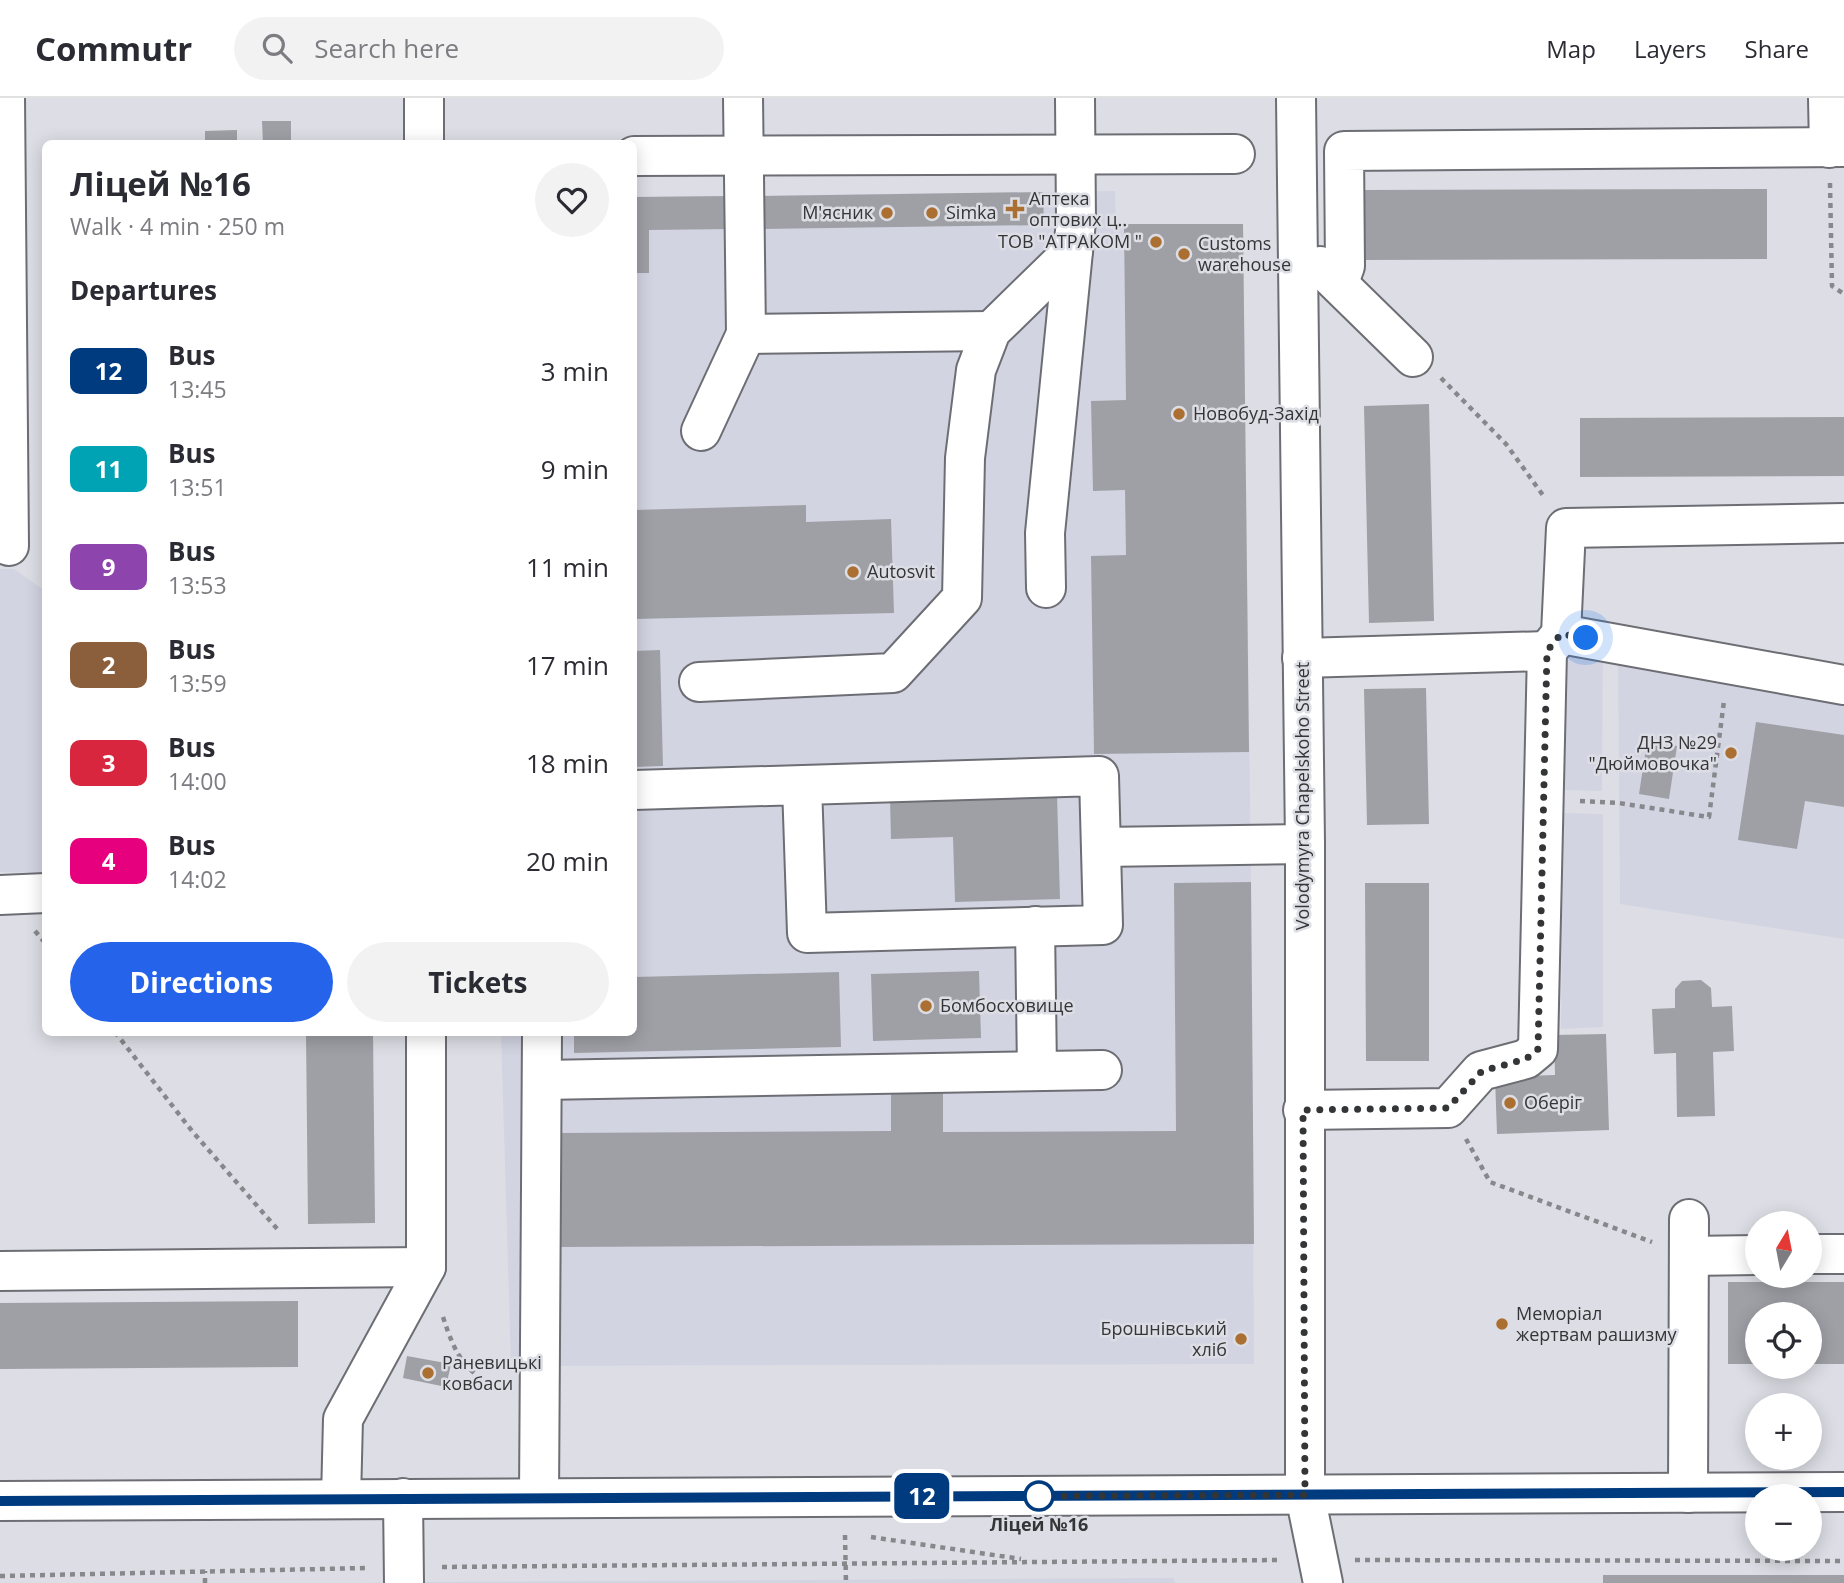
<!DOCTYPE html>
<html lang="en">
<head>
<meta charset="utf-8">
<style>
	:root { --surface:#fff; --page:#f2f2f3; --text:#2b2b33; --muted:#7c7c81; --line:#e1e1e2; --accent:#2563eb }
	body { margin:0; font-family:"Open Sans",sans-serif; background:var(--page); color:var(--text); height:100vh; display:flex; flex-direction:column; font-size:26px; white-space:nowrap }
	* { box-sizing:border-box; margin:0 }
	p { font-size:23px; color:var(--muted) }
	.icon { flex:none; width:38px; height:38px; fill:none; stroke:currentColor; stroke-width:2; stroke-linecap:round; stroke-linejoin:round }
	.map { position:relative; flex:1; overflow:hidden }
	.drawer { position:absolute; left:42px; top:42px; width:595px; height:896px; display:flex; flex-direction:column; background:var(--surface); border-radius:10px; box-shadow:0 4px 18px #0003 }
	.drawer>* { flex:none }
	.badge { padding:0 14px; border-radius:10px; font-size:24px; line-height:46px }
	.needle { width:46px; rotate:10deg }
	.buttons { position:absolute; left:1745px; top:1113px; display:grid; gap:14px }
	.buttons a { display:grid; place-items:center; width:77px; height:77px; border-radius:50%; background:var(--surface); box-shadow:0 4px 18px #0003; font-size:35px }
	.you { position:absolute; width:35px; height:35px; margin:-18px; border:5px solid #fff; border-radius:50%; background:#1a73e8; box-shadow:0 0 0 10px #1a73e833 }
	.map>.badge { position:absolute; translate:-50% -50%; box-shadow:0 0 0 4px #fff }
	h2 { padding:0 28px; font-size:26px; line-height:63px }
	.round { display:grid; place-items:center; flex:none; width:74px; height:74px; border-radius:37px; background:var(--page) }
	.head { display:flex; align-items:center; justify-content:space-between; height:119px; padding:0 28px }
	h1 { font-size:33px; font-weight:700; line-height:52px }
	.action { display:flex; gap:14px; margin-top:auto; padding:14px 28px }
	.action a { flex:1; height:80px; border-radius:42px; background:var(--accent); color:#fff; font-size:28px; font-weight:700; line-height:80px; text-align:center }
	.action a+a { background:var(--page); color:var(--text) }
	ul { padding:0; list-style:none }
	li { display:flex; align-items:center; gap:21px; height:98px; padding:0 28px }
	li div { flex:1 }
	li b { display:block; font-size:26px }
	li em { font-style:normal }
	li .badge { min-width:77px; font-weight:700; text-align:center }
	header { display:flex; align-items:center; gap:42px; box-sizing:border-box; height:98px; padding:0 35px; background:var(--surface); border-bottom:2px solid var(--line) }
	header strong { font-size:33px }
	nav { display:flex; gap:38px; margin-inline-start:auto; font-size:24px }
	.search { width:490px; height:63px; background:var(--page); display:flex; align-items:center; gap:18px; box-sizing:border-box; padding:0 24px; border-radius:38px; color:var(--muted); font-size:26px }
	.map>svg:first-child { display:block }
	.built { fill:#d2d4e2 }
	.building { fill:#9fa0a6 }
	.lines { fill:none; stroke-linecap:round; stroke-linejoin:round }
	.minor-casing { stroke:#6d6e74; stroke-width:42 }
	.path { stroke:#87888c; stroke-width:4.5; stroke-dasharray:5 5; stroke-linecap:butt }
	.minor { stroke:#fff; stroke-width:38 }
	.line-casing { stroke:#fff; stroke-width:16 }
	.line { stroke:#003b80; stroke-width:10 }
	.walk { stroke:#343537; stroke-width:7; stroke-dasharray:0 12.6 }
	.poi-dot { fill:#ab7031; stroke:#dddee5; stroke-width:2.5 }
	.stop-dot { fill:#fff; stroke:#003b80; stroke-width:3.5 }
	.labels { text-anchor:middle; stroke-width:5; stroke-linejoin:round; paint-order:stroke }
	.poi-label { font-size:18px; fill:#343537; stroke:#dddee5; text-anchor:start }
	.street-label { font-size:18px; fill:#343537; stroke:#dddee5 }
	.stop-label { font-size:18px; font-weight:bold; fill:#343537; stroke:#dddee5 }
</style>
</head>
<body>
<header>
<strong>Commutr</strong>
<div class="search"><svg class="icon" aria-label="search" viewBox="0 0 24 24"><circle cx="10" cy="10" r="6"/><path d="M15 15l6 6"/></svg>Search here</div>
<nav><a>Map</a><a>Layers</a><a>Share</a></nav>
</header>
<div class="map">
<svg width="1844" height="1485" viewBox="0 0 1844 1485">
	<rect width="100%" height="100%" fill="#dddee5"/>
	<!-- built -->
	<g class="built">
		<polygon points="1115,93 1116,127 1243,126 1251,784 1254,1266 511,1268 501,935 634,934 634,99"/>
		<polygon points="0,471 14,471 45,493 45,775 0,774"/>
		<polygon points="1565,551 1603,551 1602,693 1564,692"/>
		<polygon points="1618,564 1844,606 1844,841 1620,806"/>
		<polygon points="1563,715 1603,716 1603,929 1561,931"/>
		<polygon points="1174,1480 1175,1485 360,1485 404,1484"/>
	</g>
	<!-- building -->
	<g class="building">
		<polygon points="262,23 291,23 291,46 263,46"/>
		<polygon points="237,32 237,46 205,46 205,33"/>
		<polygon points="1767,91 1767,161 1360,162 1360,92"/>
		<polygon points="1043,94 1044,127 757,131 756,98"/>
		<polygon points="731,98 731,131 649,132 649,175 634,175 634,99"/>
		<polygon points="1124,126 1243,126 1249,654 1094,656 1091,458 1126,457 1125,392 1093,393 1091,303 1126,302"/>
		<polygon points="1429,306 1434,523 1369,525 1364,308"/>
		<polygon points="1844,319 1844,378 1580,379 1580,320"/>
		<polygon points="806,407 806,424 891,421 894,515 634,521 634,412"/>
		<polygon points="660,552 663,668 634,669 634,553"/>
		<polygon points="1426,590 1429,726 1367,727 1364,591"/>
		<polygon points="1756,624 1844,637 1844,709 1805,703 1797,751 1738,742"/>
		<polygon points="1647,644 1677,648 1669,701 1639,696"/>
		<polygon points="1057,696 1060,801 955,804 953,739 891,741 890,701"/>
		<polygon points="1251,784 1254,1146 561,1149 561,1035 891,1033 891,988 943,988 943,1034 1176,1033 1174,785"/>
		<polygon points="1365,785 1429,785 1429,963 1366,963"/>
		<polygon points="979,873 981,940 873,943 871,876"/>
		<polygon points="839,874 841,949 574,955 574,934 634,934 634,879"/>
		<polygon points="1701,882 1711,890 1712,909 1732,908 1734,953 1713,954 1715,1018 1677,1019 1676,955 1654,956 1652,911 1675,910 1675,891 1682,883"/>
		<polygon points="306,934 373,934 375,1125 308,1126"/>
		<polygon points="1606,936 1609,1032 1497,1036 1495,979 1555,977 1554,937"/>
		<polygon points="1728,1184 1844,1184 1844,1266 1810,1266 1810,1216 1757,1216 1757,1266 1728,1266"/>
		<polygon points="298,1203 298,1269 0,1271 0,1205"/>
		<polygon points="407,1258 451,1266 446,1289 403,1280"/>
		<rect x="1603" y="1477" width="241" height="8"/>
	</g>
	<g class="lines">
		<!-- minor casing -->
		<g class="minor-casing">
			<g id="minor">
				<polyline points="5,0 9,448"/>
				<polyline points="424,0 424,46"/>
				<polyline points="1296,0 1305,746 1305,1397 1323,1485"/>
				<polyline points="1828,0 1829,50"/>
				<polyline points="634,58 1235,56"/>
				<polyline points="1320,168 1413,259"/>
				<polyline points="1339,184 1345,168 1344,53 1844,49"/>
				<polyline points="746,236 991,233"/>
				<polyline points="701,333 746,236 743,0"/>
				<polyline points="1046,490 1045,435 1076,123 1075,0"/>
				<polyline points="1561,536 1844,587"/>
				<polyline points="1302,560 1547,553"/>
				<polyline points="699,584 893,575 962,500 965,360 976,272 991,233 1073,153"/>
				<polyline points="634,692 1099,678 1103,827 807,835 802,687"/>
				<polyline points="1101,749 1305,746"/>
				<polyline points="0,797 46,795"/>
				<polyline points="1035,828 1037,973"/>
				<polyline points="542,982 1102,972"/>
				<polyline points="1303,1012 1448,1010 1481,973 1526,961 1538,951 1547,553 1561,536 1566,430 1844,425"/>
				<polyline points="1810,1156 1844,1156"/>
				<polyline points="1689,1158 1757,1157"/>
				<polyline points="0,1173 426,1169"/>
				<polyline points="1688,1395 1689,1121"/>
				<polyline points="403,1400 404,1485"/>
				<polyline points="539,1400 542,934"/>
				<polyline points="341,1401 343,1321 426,1169 426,934"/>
				<polyline points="0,1403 1844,1394"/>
			</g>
		</g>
		<!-- path -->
		<g class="path">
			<polyline points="1830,85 1832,188 1844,196"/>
			<polyline points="1441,280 1506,346 1545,400"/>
			<polyline points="1580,703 1619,705 1709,719 1724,603"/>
			<polyline points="35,833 46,846"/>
			<polyline points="115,934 192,1033 279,1133"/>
			<polyline points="1466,1041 1490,1084 1652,1144"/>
			<path d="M443 1219C457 1262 464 1270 502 1295"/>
			<polyline points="845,1437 846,1485"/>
			<polyline points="871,1439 1021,1461"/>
			<polyline points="1355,1462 1844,1463"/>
			<polyline points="442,1469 1280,1462"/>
			<polyline points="0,1478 367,1470"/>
			<polyline points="205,1485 205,1473"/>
		</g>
		<!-- minor -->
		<use href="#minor" class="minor"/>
	</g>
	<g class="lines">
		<!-- line casing -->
		<g class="line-casing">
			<polyline id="line" points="0,1403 1844,1394"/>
		</g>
		<!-- line -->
		<use href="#line" class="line"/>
		<!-- walk -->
		<polyline class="walk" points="1039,1398 1305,1397 1303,1012 1448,1010 1482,973 1526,961 1538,951 1547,553 1561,536 1586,540"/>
	</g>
	<!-- markers -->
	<g class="poi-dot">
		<path d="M1011.5 100.5h7v7h7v7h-7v7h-7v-7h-7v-7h7z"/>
		<circle cx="887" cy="115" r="7"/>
		<circle cx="932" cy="115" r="7"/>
		<circle cx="1156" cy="144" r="7"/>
		<circle cx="1184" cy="156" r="7"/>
		<circle cx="1179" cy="316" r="7"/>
		<circle cx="853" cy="474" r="7"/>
		<circle cx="1731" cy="655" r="7"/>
		<circle cx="926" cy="908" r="7"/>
		<circle cx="1510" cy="1005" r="7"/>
		<circle cx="1502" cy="1226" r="7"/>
		<circle cx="1241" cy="1241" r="7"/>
		<circle cx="428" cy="1275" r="7"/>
	</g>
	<circle class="stop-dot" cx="1039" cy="1398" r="14"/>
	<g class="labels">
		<!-- poi labels -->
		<g class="poi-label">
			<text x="1029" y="107">Аптека<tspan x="1029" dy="21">оптових ц‥</tspan></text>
			<text x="873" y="121" text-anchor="end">М'ясник</text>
			<text x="946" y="121">Simka</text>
			<text x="1142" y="150" text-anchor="end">ТОВ "АТРАКОМ "</text>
			<text x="1198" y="152">Customs<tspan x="1198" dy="21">warehouse</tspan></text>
			<text x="1193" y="322">Новобуд-Захід</text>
			<text x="867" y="480">Autosvit</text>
			<text x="1717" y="651" text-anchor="end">ДНЗ №29<tspan x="1717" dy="21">"Дюймовочка"</tspan></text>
			<text x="940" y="914">Бомбосховище</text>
			<text x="1524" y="1011">Оберіг</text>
			<text x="1516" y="1222">Меморіал<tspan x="1516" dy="21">жертвам рашизму</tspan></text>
			<text x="1227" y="1237" text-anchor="end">Брошнівський<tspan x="1227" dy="21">хліб</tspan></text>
			<text x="442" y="1271">Раневицькі<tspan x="442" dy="21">ковбаси</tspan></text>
		</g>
		<!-- street labels -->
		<g class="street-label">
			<text transform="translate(1303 698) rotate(-90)" y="6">Volodymyra Chapelskoho Street</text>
		</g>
		<!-- stop labels -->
		<g class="stop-label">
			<text x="1039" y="1433">Ліцей №16</text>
		</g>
	</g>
</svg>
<div class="buttons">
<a><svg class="needle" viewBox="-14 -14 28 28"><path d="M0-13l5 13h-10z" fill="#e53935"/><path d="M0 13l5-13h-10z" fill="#7c7c81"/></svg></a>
<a><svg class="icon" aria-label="locate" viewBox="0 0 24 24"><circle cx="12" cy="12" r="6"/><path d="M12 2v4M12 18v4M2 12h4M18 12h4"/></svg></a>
<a>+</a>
<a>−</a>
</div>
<div class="you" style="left:1586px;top:540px"></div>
<b class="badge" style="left:922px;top:1398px;background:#003b80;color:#fff">12</b>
<section class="drawer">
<div class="head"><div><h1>Ліцей №16</h1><p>Walk · 4 min · 250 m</p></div><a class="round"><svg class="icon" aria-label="heart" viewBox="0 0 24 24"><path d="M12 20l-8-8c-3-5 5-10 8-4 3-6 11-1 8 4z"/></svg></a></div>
<h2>Departures</h2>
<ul>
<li><span class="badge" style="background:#003b80;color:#fff">12</span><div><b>Bus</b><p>13:45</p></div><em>3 min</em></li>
<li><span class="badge" style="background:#00a3b4;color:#fff">11</span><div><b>Bus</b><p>13:51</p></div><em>9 min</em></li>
<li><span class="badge" style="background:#8e44ad;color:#fff">9</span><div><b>Bus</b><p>13:53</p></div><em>11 min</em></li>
<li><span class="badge" style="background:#8b5e3c;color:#fff">2</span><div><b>Bus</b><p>13:59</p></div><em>17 min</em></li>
<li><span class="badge" style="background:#d7263d;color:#fff">3</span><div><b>Bus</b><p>14:00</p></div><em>18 min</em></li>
<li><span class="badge" style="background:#e6007e;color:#fff">4</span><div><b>Bus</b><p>14:02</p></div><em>20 min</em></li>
</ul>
<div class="action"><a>Directions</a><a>Tickets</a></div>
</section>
</div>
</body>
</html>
